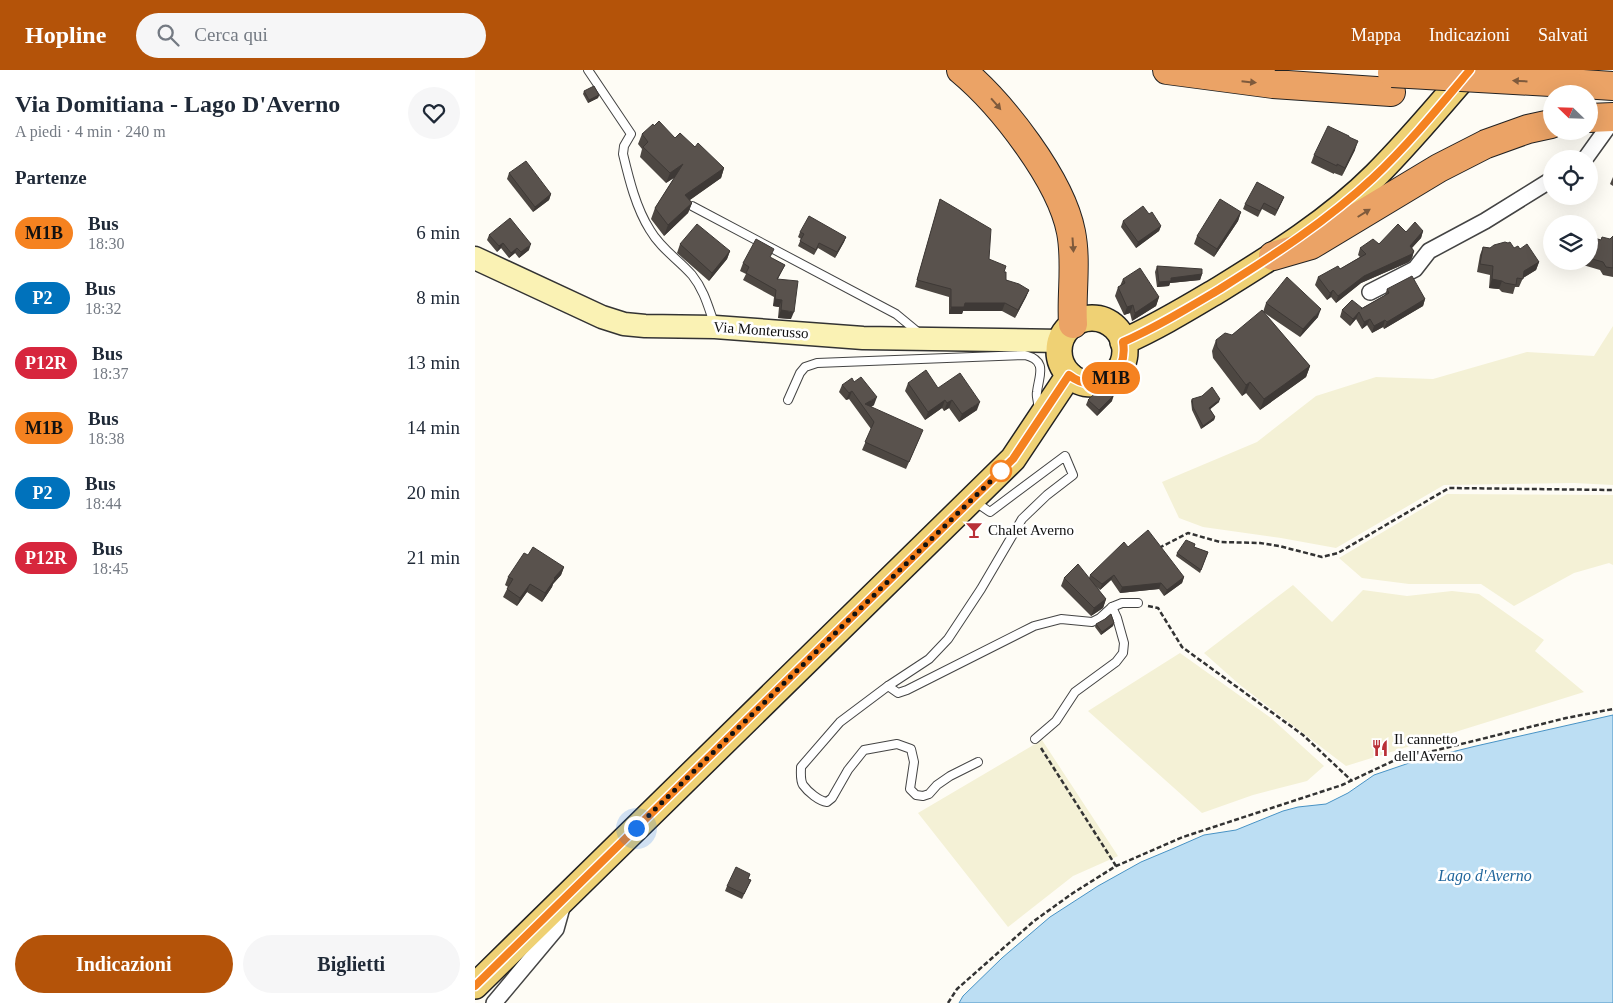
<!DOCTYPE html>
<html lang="it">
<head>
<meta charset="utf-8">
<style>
	:root { --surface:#fff; --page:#f6f6f7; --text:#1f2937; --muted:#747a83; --accent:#b45309 }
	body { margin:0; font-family:"Times New Roman",serif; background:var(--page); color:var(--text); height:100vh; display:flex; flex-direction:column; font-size:19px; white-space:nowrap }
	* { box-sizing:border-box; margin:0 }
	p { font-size:16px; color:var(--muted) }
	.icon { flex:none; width:28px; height:28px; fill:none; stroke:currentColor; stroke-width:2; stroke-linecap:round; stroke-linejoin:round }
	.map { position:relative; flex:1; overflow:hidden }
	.side { display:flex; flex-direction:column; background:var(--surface); width:475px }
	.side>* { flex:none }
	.badge { padding:0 10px; border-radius:16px; font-size:18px; line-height:32px }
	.needle { width:32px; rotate:293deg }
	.fabs { position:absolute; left:1068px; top:15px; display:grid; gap:10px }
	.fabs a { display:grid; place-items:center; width:55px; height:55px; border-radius:50%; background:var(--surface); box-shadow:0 5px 20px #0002; font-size:25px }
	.you { position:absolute; width:25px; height:25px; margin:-12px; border:4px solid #fff; border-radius:50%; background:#1a73e8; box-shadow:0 0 0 8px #1a73e833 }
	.map>.badge { position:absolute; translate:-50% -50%; box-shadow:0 0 0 2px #fff }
	h2 { padding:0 15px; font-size:19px; line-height:45px }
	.round { display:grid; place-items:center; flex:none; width:52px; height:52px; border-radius:26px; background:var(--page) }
	.overview { display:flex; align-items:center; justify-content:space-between; height:85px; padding:0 15px }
	h1 { font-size:24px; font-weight:800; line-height:38px }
	.action { display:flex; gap:10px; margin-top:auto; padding:10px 15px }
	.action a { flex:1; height:58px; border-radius:30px; background:var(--accent); color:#fff; font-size:20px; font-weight:800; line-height:58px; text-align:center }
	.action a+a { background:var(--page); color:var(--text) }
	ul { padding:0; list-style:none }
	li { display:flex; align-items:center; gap:15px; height:65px; padding:0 15px }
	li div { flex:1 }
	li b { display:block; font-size:19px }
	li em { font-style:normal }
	li .badge { min-width:55px; font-weight:700; text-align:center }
	header { display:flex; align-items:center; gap:30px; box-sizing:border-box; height:70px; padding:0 25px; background:var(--accent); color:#fff }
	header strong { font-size:24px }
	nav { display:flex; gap:28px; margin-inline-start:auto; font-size:18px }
	.search { width:350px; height:45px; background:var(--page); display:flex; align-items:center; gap:12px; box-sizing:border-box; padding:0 18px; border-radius:28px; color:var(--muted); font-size:19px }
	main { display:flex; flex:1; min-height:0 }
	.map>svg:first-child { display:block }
	.farmland { fill:#f4f1d6 }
	.water { fill:#bcdef3; stroke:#4893c5 }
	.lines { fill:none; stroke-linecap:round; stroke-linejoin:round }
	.lane-casing { stroke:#444; stroke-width:10 }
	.street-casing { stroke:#444; stroke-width:18 }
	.secondary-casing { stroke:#333; stroke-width:25 }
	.primary-casing { stroke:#222; stroke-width:28 }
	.highway-casing { stroke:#222; stroke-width:30 }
	.path { stroke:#333; stroke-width:2.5; stroke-dasharray:5 2.5; stroke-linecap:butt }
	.lane { stroke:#fff; stroke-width:8 }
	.street { stroke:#fff; stroke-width:15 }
	.secondary { stroke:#faf2b4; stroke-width:22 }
	.primary { stroke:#efd174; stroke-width:25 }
	.highway { stroke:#eba366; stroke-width:28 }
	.highway-bridge-casing { stroke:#222; stroke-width:30; stroke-linecap:butt }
	.highway-bridge { stroke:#eba366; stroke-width:28 }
	.wall { fill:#4d4742 }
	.shaded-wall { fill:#3e3936 }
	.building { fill:#59524d; stroke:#3e3936 }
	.oneway { fill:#7e5a3c }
	.line-casing { stroke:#fff; stroke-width:11 }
	.line { stroke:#f58220; stroke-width:8 }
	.walk { stroke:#111; stroke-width:5; stroke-dasharray:0 9 }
	.stop-dot { fill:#fff; stroke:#f58220; stroke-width:2.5 }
	.labels { text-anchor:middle; stroke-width:5; stroke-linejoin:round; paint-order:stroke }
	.street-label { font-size:15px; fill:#111; stroke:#fff }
	.poi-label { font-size:15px; fill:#111; stroke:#fff; text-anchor:start }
	.water-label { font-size:16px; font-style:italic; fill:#20669c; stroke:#fff }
</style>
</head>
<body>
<header>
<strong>Hopline</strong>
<div class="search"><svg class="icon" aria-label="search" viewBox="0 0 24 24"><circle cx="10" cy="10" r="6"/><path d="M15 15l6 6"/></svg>Cerca qui</div>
<nav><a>Mappa</a><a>Indicazioni</a><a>Salvati</a></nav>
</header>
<main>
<section class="side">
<div class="overview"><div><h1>Via Domitiana - Lago D'Averno</h1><p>A piedi · 4 min · 240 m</p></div><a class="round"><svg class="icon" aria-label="heart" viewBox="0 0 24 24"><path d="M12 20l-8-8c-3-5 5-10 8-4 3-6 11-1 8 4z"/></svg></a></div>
<h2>Partenze</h2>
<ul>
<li><span class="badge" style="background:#f58220;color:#111">M1B</span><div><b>Bus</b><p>18:30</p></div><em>6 min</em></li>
<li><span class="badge" style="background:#0072bc;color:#fff">P2</span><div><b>Bus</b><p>18:32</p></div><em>8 min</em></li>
<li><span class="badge" style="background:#d7263d;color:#fff">P12R</span><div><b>Bus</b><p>18:37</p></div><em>13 min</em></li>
<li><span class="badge" style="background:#f58220;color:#111">M1B</span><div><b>Bus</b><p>18:38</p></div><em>14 min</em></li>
<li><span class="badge" style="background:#0072bc;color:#fff">P2</span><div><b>Bus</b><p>18:44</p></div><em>20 min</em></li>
<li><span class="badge" style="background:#d7263d;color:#fff">P12R</span><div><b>Bus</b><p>18:45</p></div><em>21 min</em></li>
</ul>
<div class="action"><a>Indicazioni</a><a>Biglietti</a></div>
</section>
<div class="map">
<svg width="1138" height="933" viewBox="0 0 1138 933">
	<rect width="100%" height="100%" fill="#fefcf5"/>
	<!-- farmland -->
	<g class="farmland">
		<polygon points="1138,256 1138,415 1099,413 969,415 861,478 806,468 728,457 704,448 687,412 782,372 841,326 901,307 958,309 1052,282 1119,286"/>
		<polygon points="972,424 1138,425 1138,495 1134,493 1099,503 1039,536 1006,514 934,514 887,508 864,488"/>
		<polygon points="818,515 857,552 888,520 932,526 977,521 1004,524 1069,570 1060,581 1109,622 871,696 765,615 729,583"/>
		<polygon points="705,583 796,648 849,696 832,711 778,725 727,743 613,641"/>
		<polygon points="567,670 643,786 598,806 533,857 443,743"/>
	</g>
	<!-- water -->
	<polygon class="water" points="1138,645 1138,933 484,933 488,926 527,888 575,847 623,816 666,792 697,779 729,765 761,760 808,741 823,737 851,734 873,723 899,705 940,691 1001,676"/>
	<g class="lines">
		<!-- lane casing -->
		<g class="lane-casing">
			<g id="lane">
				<path d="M113 0 156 64 149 76 148 84C154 109 161 138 175 160 186 179 203 189 217 205 229 220 233 236 239 253"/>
				<polyline points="217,136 421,244 444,263"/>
				<path d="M313 330 325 303 330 297 342 293 550 285C573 291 564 305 562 322 561 326 563 330 563 334L567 337"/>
				<path d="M499 431 515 442 590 386 598 405 572 425 547 449 506 519 473 569 454 589 413 616 365 652 326 697C326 703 325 710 328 715 333 722 344 731 352 732L357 728 373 700 389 680 422 674 436 679 439 692 435 719 441 725 448 726 454 724 462 715 475 706 503 692"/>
				<polyline points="413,616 423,623 432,620 559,556 586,549 617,552 625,548 637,537 647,533 663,533"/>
				<polyline points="560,669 581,651 600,622 641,592 648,583 649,573 642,548 637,537"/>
			</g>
		</g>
		<!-- street casing -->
		<g class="street-casing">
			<g id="street">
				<polyline points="1110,89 1138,50"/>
				<polyline points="895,222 940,199 954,181 1010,151 1076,110"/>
				<polyline points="19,933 81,859 88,834"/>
			</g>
		</g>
		<!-- secondary casing -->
		<g class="secondary-casing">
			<polyline id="secondary" points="0,188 127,247 149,254 170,256 240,257 388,268 586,271"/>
		</g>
		<!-- primary casing -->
		<g class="primary-casing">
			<g id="primary">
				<circle cx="617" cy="281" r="33"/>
				<path d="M648 272C682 257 713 238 745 219 800 185 855 151 901 105 934 72 964 36 995 0"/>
				<polyline points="0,916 538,389 594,305"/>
			</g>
		</g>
		<!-- highway casing -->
		<g class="highway-casing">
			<g id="highway">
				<path d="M486 0C527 34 586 110 596 162 602 192 596 224 598 254"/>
				<polyline points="692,0 798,14 916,22"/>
				<polyline points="1093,13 1138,16"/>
				<polyline points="1114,48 1138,47"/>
				<polyline points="798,186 836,175 964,98 1011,74 1053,59 1076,54"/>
			</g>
		</g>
		<!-- path -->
		<g class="path">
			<polyline points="684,478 713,463 745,472 785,473 804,476 847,487 863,483 974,418 1138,420"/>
			<polyline points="673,536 683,538 707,577 828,665 877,711"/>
			<polyline points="566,678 641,796"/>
			<polyline points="473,933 482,919 559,851 598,823 641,796 708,767 867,715 918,691 1091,648 1138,639"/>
		</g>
		<!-- lane -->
		<use href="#lane" class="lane"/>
		<!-- street -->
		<use href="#street" class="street"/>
		<!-- secondary -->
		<use href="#secondary" class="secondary"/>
		<!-- primary -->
		<use href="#primary" class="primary"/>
		<!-- highway -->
		<use href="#highway" class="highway"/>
		<!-- highway-bridge casing -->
		<g class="highway-bridge-casing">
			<polyline id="highway-bridge" points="917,3 1093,13"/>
		</g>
		<!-- highway-bridge -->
		<use href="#highway-bridge" class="highway-bridge"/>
	</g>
	<!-- wall -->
	<g class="wall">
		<polygon points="109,21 124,25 123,28 113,33 108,24"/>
		<polygon points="179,56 200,68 220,77 249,98 246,108 215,130 217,133 213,143 189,166 176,149 180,138 199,108 191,113 165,87 167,79 163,74 167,64"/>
		<polygon points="874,67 880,80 867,106 859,103 859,104 836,93 839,85"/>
		<polygon points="34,103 76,124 74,130 58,142 32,109"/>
		<polygon points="1138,107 1138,116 1135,114"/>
		<polygon points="809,127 800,146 787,139 783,147 768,139 770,134"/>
		<polygon points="465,129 514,189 529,202 531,210 554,220 551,227 540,248 527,241 488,241 487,244 474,244 474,227 440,217"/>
		<polygon points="766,142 763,151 739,187 719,174 722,166"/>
		<polygon points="648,151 686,156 684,161 661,178 646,157"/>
		<polygon points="948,161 946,168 937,178 939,181 937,188 934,192 886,213 861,233 856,227 852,230 840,215 843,207 865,199 885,187 883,185 885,178 904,174 931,162"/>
		<polygon points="325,162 371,167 369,172 360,188 343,178 339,185 323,176 326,169 323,167"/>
		<polygon points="14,165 54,180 44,188 40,183 34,188 26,178 22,182 12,170"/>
		<polygon points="1138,166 1138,207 1128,205 1125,200 1108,195 1109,191 1114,191 1114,172 1116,167 1125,170 1135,169"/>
		<polygon points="205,174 255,181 252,189 234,211 202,183"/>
		<polygon points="1008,177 1015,178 1045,179 1064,192 1061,200 1048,208 1044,217 1040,217 1038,224 1027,222 1024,219 1014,218 1015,205 1002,202 1005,185"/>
		<polygon points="296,188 310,195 303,209 316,249 303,248 304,237 298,236 299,227 268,210 271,204 265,201 268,193"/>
		<polygon points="682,196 727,204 725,210 695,213 694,216 682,217 680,202"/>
		<polygon points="648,209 684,227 681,236 657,251 655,243 649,245 640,226 643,217 645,216"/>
		<polygon points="912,219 950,229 948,236 909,259 908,257 897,263 892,255 887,259 881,249 875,256 865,247 867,240 887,238 910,225"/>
		<polygon points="791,233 843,247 825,267 788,242 835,296 831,307 785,340 771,323 767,326 738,288 737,281 741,270 757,265 788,242"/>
		<polygon points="379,312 399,335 396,337 445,367 431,399 387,380 396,359 374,329 371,330 364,322 367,315"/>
		<polygon points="433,313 463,318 502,340 484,352 474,338 469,341 467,338 450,350 430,321"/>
		<polygon points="717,329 744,332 735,339 740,347 739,350 726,359 717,340 716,331"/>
		<polygon points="613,330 637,331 622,346 611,335"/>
		<polygon points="653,477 709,507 707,513 689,526 684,519 645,523 636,510 625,520 620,516 631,529 628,538 616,546 586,516 589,508 614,508 615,505"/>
		<polygon points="719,477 733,482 725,503 701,486 702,483"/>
		<polygon points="53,485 89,497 86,505 78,514 77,517 67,532 52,522 42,536 28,527 33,517 30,515 33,507"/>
		<polygon points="639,553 638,556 626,565 620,557 621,554"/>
		<polygon points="273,809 276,810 267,829 250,821 252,816"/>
	</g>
	<!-- shaded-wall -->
	<g class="shaded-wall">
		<polygon points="124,25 123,28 113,33 114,30"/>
		<polygon points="883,71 880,80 867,106 870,98"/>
		<polygon points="208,94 204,104 191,113 195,103"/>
		<polygon points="249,98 246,108 206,136 210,125"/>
		<polygon points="76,124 74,130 58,142 60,137"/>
		<polygon points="809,127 807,132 800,146 802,140"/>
		<polygon points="217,133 213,143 189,166 193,155"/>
		<polygon points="766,142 763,151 739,187 742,179"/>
		<polygon points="686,156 684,161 661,178 663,172"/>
		<polygon points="948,161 946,168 932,183 935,176"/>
		<polygon points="371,167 369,172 360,188 362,182"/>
		<polygon points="28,173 26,178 22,182 24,176"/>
		<polygon points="56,174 54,180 44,188 46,182"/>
		<polygon points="42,178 40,183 34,188 36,183"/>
		<polygon points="255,181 252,189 234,211 237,203"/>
		<polygon points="939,181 937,188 934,192 886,213 861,233 863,226 889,206"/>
		<polygon points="1064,192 1061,200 1046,209 1049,201"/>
		<polygon points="727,204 725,210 695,213 694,216 682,217 684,212 696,208"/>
		<polygon points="1017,209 1027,211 1024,219 1014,218"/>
		<polygon points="554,220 551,227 540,248 543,240"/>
		<polygon points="858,220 856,227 852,230 855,223"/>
		<polygon points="684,227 681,236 657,251 660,243"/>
		<polygon points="300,229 307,230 304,237 298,236"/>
		<polygon points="950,229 948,236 909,259 912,252"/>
		<polygon points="490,233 530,233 527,241 488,241 487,244 474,244 476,237"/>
		<polygon points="658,235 655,243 649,245 652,237"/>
		<polygon points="846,239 843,247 825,267 828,259"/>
		<polygon points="306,240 319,242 316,249 303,248"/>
		<polygon points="884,242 881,249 875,256 878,249"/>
		<polygon points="895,249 892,255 887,259 889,252"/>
		<polygon points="910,250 908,257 897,263 899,256"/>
		<polygon points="835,296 831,307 785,340 789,329"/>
		<polygon points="775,312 771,323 767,326 771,315"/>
		<polygon points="377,321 374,329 371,330 374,323"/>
		<polygon points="639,325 637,331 622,346 624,340"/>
		<polygon points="402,327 399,335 391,340 390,334"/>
		<polygon points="745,329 744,332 733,341 734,338"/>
		<polygon points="470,330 467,338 450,350 453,342"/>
		<polygon points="477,330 474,338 469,341 472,333"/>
		<polygon points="505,332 502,340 484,352 487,344"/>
		<polygon points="740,347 739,350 726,359 728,356"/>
		<polygon points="89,497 86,505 78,514 77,517 67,532 70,523 79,508"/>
		<polygon points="639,505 636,510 625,520 627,514"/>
		<polygon points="709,507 707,513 689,526 692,520"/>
		<polygon points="686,513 684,519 645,523 647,517"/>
		<polygon points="55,514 52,522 42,536 45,528"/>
		<polygon points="631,529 628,538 616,546 619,538"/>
		<polygon points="639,553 638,556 626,565 627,562"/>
	</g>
	<!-- building -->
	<g class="building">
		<polygon points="119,16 124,25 114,30 109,21"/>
		<polygon points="184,51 200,68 205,63 220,77 223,73 249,98 210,125 217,133 193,155 180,138 208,94 195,103 168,77 173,72 167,64 178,54 179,56"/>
		<polygon points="853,56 874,66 874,67 883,71 870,98 862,94 862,96 839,85"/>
		<polygon points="51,91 76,124 60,137 34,103"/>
		<polygon points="782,112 809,127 802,140 789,133 785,141 770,134"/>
		<polygon points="465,129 516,159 514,189 531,196 529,202 531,202 531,210 544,214 554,220 543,240 530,233 490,233 489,237 476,237 476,219 442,210"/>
		<polygon points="745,129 766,142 742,179 722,166"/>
		<polygon points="668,136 674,144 677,142 686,156 663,172 648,151"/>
		<polygon points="334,146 371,167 362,182 344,173 341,180 325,171 329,164 325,162"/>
		<polygon points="35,148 56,174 46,182 42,178 36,183 28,173 24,176 14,165"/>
		<polygon points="940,152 948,161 935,176 939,181 937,184 889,206 863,226 858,220 855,223 843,207 863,196 865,199 891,184 885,178 898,169 904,174 923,154 931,162"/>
		<polygon points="222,154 255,181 237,203 205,174"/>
		<polygon points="1138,166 1138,198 1131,197 1128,192 1114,188 1114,175 1116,167 1126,170 1127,167 1135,169"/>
		<polygon points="281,169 299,179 295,187 310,195 302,209 323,211 319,242 306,240 307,230 300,229 301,220 271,203 274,197 268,193"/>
		<polygon points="1030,172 1033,173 1035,172 1039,178 1043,176 1045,179 1052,174 1064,192 1049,201 1048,209 1042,208 1041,215 1030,213 1027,211 1017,209 1018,196 1005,194 1008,177 1015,178 1019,175"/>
		<polygon points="682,196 727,199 727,204 696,208 696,211 684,212"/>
		<polygon points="665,198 684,227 660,243 658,235 652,237 643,217 650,213 648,209"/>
		<polygon points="937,206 950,229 912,252 910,250 899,256 895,249 889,252 884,242 878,249 867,240 877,230 887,238 886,239 914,223 912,219"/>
		<polygon points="812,207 846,239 828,259 791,233"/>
		<polygon points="787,240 835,296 789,329 775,312 771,315 742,277 741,270 750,263 757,265"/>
		<polygon points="451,300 463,318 485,303 505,332 487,344 477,330 472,333 470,330 453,342 433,313"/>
		<polygon points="386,307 402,327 390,334 448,360 434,392 390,372 399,352 377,321 374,323 367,315 377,308 379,312"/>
		<polygon points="629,314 639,325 624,340 613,330"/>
		<polygon points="737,317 745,329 734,338 740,347 728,356 718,337 717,329 727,326"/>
		<polygon points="673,460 709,507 692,520 686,513 647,517 639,505 627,514 615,505 649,472 653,477"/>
		<polygon points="711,470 720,474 719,477 733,482 726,500 702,483"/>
		<polygon points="58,477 89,497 79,508 80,509 70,523 55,514 45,528 32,519 38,509 33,507 49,483 53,485"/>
		<polygon points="603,494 631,529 619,538 589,508"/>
		<polygon points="636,544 639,553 627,562 621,554 630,549"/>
		<polygon points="261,797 275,804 273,809 276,810 269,824 252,816"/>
	</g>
	<!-- one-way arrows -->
	<defs><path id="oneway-solid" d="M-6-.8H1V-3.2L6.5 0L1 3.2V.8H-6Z" transform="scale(1.25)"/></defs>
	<g class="oneway">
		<use href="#oneway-solid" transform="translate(1045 11) rotate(-177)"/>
		<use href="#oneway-solid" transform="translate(774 12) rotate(6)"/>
		<use href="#oneway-solid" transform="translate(521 34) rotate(49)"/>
		<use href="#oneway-solid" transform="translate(889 143) rotate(-32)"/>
		<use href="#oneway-solid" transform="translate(598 175) rotate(86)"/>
	</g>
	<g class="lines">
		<!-- line casing -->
		<g class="line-casing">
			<path id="line" d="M0 916 538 389 594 305C621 326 654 307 648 272 682 257 713 238 745 219 799 185 852 151 898 108 933 75 964 37 995 0"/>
		</g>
		<!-- line -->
		<use href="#line" class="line"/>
		<!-- walk -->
		<polyline class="walk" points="161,758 526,401"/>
	</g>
	<!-- icons -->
	<defs>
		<g id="bar-bare" transform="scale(1.35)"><path d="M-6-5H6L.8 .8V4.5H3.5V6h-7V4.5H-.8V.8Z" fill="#b93037" stroke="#fff" stroke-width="2.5" paint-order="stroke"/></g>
		<g id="restaurant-bare" transform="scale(1.35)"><path d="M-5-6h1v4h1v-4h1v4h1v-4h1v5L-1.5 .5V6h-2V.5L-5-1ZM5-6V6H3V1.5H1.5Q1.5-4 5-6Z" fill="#b93037" stroke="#fff" stroke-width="2.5" paint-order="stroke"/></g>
	</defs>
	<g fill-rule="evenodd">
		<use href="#bar-bare" x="499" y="460"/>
		<use href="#restaurant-bare" x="905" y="678"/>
	</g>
	<!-- markers -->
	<circle class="stop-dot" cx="526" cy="401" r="10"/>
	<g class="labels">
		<!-- street labels -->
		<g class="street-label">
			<text transform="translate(286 260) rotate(4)" y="5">Via Monterusso</text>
		</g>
		<!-- poi labels -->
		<g class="poi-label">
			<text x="513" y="465">Chalet Averno</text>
			<text x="919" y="674">Il cannetto<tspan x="919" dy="17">dell'Averno</tspan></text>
		</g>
		<!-- water labels -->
		<g class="water-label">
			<text x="1010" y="811">Lago d'Averno</text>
		</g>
	</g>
</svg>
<div class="fabs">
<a><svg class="needle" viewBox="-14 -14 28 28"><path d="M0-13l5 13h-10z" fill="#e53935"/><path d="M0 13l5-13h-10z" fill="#747a83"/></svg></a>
<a><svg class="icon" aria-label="locate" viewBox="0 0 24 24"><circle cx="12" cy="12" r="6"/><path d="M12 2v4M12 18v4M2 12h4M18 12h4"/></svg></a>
<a><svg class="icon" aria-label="layers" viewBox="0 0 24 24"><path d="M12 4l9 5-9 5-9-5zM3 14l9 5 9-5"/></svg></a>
</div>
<div class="you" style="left:161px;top:758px"></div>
<b class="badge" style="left:636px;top:308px;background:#f58220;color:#111">M1B</b>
</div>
</main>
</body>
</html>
